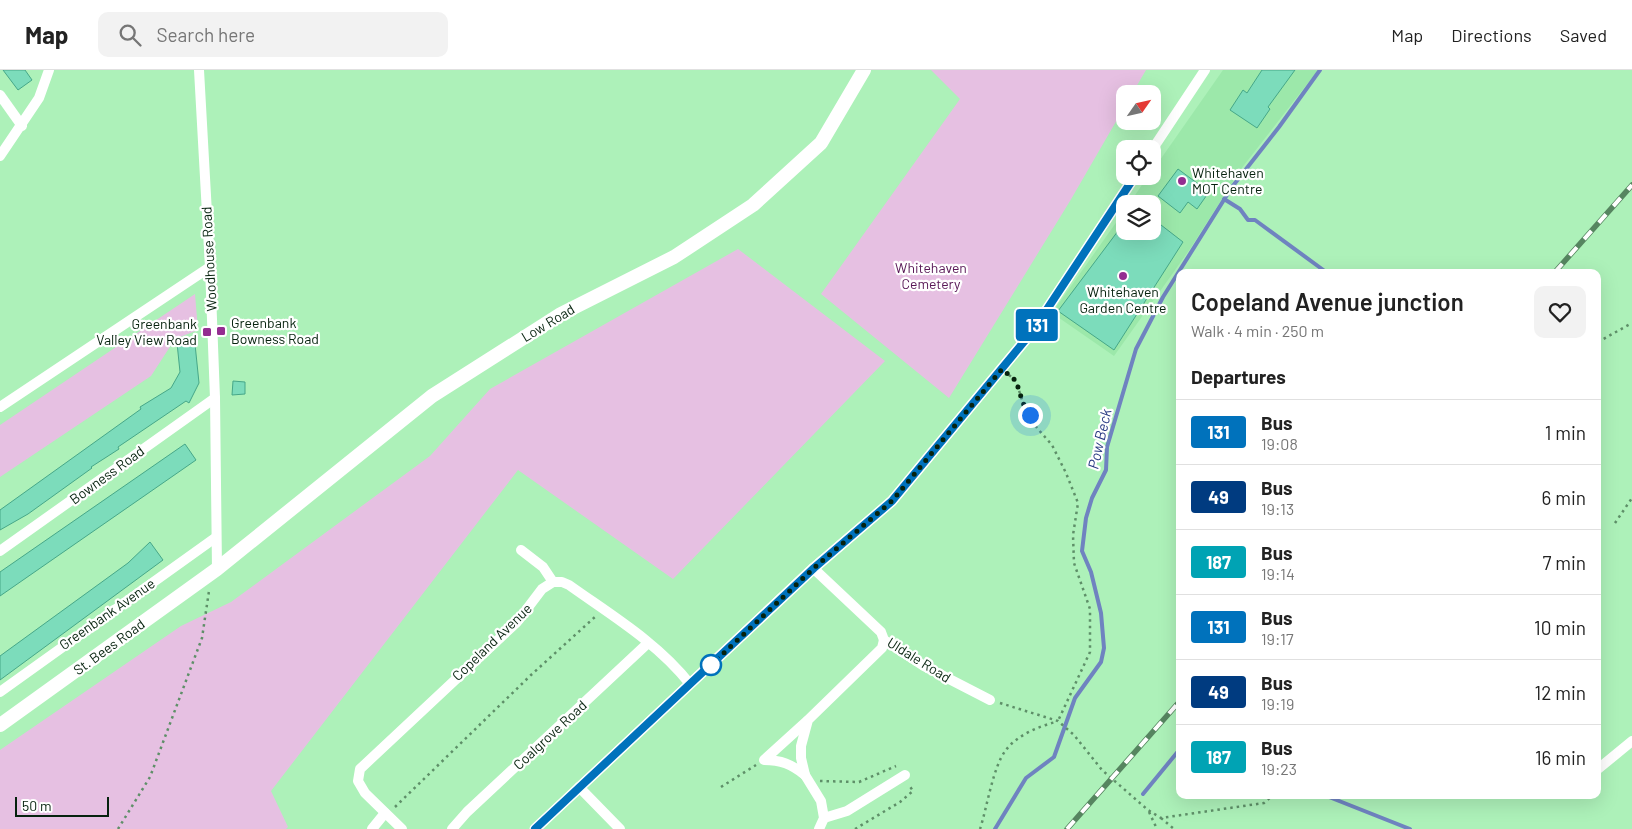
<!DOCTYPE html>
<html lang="en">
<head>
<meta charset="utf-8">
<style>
	:root { --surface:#fff; --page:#f2f2f2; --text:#222; --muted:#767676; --line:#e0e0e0 }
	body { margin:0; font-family:Barlow,sans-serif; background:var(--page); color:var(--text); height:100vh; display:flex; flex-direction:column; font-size:19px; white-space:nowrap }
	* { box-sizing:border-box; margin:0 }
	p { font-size:16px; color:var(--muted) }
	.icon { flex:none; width:28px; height:28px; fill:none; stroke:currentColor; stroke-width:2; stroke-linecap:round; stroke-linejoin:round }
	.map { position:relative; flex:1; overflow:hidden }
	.panel { position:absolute; left:1176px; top:199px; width:425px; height:530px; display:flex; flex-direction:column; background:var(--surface); border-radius:10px; box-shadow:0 5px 20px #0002 }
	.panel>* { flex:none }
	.badge { padding:0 10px; border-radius:4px; font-size:18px; line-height:32px }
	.needle { width:32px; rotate:56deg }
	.controls { position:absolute; left:1116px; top:15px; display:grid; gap:10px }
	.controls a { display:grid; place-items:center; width:45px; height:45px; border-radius:10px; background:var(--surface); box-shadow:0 5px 20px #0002; font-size:25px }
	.scale { position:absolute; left:15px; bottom:12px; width:94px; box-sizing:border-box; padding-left:5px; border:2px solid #06220e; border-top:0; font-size:14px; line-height:18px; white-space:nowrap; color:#06220e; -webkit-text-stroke:4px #fff; paint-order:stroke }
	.you { position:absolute; width:25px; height:25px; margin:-12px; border:4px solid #fff; border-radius:50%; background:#1a73e8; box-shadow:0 0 0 8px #1a73e833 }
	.map>.badge { position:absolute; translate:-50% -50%; box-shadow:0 0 0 2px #fff }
	h2 { padding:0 15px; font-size:19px; line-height:45px }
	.round { display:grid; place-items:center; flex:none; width:52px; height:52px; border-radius:10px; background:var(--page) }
	.overview { display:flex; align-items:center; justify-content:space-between; height:85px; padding:0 15px }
	h1 { font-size:24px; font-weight:600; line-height:38px }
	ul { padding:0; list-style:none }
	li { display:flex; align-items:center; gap:15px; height:65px; padding:0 15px; border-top:1px solid var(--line) }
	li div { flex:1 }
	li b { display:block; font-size:19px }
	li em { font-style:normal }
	li .badge { min-width:55px; font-weight:700; text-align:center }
	header { display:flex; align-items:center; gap:30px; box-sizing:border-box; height:70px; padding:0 25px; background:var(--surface); border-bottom:1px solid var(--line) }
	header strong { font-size:24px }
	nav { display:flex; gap:28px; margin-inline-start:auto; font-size:18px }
	.search { width:350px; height:45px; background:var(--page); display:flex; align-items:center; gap:12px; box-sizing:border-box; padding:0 18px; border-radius:10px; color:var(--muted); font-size:19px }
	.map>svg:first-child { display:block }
	.built { fill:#9ce8aa }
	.green { fill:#e6c0e2 }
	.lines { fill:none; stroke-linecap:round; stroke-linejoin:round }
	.stream { stroke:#6f83c0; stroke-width:4 }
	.building { fill:#7cdcbb; stroke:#46a788 }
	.path { stroke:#5e8f68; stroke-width:2.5; stroke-dasharray:2.5 4; stroke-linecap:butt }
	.street { stroke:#fff; stroke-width:10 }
	.secondary { stroke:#fff; stroke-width:14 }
	.rail-casing { stroke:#568560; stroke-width:5.5 }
	.rail { stroke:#fff; stroke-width:4; stroke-dasharray:11; stroke-linecap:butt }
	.line-casing { stroke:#fff; stroke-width:11 }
	.line { stroke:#0072bc; stroke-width:8 }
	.walk { stroke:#06220e; stroke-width:5; stroke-dasharray:0 9 }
	.poi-dot { fill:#942d91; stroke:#fff; stroke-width:2 }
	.stop-dot { fill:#fff; stroke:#0072bc; stroke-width:2.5 }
	.labels { text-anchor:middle; stroke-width:4.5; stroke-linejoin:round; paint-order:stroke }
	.poi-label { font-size:14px; fill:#06220e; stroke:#fff; text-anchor:start }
	.street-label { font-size:14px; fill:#06220e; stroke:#fff }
	.park-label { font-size:14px; fill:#581756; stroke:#fff }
	.water-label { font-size:15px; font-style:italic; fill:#273982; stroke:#fff }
</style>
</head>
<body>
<header>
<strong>Map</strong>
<div class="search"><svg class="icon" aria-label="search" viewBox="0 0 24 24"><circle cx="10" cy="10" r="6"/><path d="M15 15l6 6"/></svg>Search here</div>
<nav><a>Map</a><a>Directions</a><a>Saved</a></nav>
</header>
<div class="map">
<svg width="1632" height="759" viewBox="0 0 1632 759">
	<rect width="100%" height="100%" fill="#adf1b9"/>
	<!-- built -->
	<polygon class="built" points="1223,0 1318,0 1241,99 1190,179 1114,286 1052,243 1125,140 1125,161 1152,161 1152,134 1129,134 1148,106 1152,106 1153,100"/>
	<!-- green -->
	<g class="green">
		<polygon points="931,0 1146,0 1132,24 1125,24 1125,36 1070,131 949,328 821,224 960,29"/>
		<polygon points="738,179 885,291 673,509 518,400 271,721 288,757 286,759 0,759 0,680 181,556 231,532 430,386 490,319"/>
		<polygon points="195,224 198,260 175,269 151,306 0,407 0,355"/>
	</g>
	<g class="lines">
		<!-- stream -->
		<g class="stream">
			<polyline points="1224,129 1240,139 1248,150 1255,150 1326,202"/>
			<polyline points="1143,724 1180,679"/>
			<polyline points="1324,725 1410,759"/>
			<polyline points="995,759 1026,708 1054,687 1075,628 1101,592 1104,578 1101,543 1091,502 1082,481 1086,448 1092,428 1106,400 1107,377 1136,279 1163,227 1232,117 1279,57 1320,0"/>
		</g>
	</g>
	<!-- building -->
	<g class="building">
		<polygon points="3,0 25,0 32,10 18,20"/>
		<polygon points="1262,0 1295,0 1268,37 1270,39 1257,58 1230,40 1243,20 1247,23"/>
		<polygon points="1178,99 1209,122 1197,139 1188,132 1180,143 1158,126"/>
		<polygon points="1152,148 1183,172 1114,280 1058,241 1118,161 1152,161"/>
		<polygon points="177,273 195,274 199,313 189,333 186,331 118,377 119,379 91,397 92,398 28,444 0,460 0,440 141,339 140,337 171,318 180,302"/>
		<polygon points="233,311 245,312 245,324 232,325"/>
		<polygon points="185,374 196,390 0,526 0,502"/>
		<polygon points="150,472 163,490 0,610 0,586 128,493"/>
	</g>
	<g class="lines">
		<!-- path -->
		<g class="path">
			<polyline points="1598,272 1632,253"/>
			<polyline points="1009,305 1016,311 1023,333 1037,358 1052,375 1066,403 1078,433 1073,465 1074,493 1090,539 1090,582 1058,651"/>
			<polyline points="1615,453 1632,428"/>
			<polyline points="1000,633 1058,651 1074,665 1102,700 1148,740 1161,748 1264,733 1273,725"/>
			<polyline points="820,711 859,712 896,696"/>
			<polyline points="721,717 756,695"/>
			<polyline points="395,737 531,605 596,546"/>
			<polyline points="1149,742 1157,759"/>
			<polyline points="1161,748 1174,759"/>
			<polyline points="118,759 150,707 202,568 209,521"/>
			<polyline points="855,759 900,732 913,721 909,715"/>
			<path d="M980 759C987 738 993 696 1006 680 1016 666 1039 656 1056 652"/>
		</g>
		<!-- street -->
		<g class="street">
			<polyline points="199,0 210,197 215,328 217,499"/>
			<polyline points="0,25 22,56"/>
			<polyline points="1152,80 1205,0"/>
			<polyline points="0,86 39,28 49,0"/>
			<polyline points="0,337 210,197"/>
			<polyline points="521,480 543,497 553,512"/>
			<polyline points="0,481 215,328"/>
			<polyline points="813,498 881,562 884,570 924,596 990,630"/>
			<polyline points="0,622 215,468"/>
			<polyline points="1598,699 1632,671"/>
			<path d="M805 705C791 694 781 690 764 690L807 651"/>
			<polyline points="579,717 620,759"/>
			<polyline points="824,748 847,741 905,705"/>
			<polyline points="372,759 385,743"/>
			<path d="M402 759 365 723 358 711 360 699 517 552 542 519 553 512H562L569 515C611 545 658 573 690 614"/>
			<polyline points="452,759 467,742 648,573"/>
			<polyline points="535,759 813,498 892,431 1032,262 1135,106"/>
			<polyline points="819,759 824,748 821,731 805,705 801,688 801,676 808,650 882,578 884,570"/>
		</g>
		<!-- secondary -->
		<polyline class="secondary" points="0,655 217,499 432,326 561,244 674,187 753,135 821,73 864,0"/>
		<!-- rail casing -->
		<g class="rail-casing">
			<g id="rail">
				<polyline points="1555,202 1632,115"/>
				<polyline points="1067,759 1180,631"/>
			</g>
		</g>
		<!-- rail -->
		<use href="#rail" class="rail"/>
	</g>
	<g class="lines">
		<!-- line casing -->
		<g class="line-casing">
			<polyline id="line" points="535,759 814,498 892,431 1032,262 1135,106"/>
		</g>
		<!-- line -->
		<use href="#line" class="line"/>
		<!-- walk -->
		<polyline class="walk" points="711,595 814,498 892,431 1002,299 1016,311 1023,333 1030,345"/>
	</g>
	<!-- markers -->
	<g class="poi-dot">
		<circle cx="1182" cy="111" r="5"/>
		<circle cx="1123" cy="206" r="5"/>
		<rect x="216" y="256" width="10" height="10" rx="2.5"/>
		<rect x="202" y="257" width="10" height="10" rx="2.5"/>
	</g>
	<circle class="stop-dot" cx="711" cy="595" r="10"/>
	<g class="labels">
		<!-- poi labels -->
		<g class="poi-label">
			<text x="1192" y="108">Whitehaven<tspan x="1192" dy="16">MOT Centre</tspan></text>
			<text x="1123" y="227" text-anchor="middle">Whitehaven<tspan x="1123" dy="16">Garden Centre</tspan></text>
			<text x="231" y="258">Greenbank<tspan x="231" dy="16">Bowness Road</tspan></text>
			<text x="197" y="259" text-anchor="end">Greenbank<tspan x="197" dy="16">Valley View Road</tspan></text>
		</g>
		<!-- street labels -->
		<g class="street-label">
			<text transform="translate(209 189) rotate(-93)" y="5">Woodhouse Road</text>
			<text transform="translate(548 253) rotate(-31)" y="5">Low Road</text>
			<text transform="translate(107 405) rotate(-36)" y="5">Bowness Road</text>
			<text transform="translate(107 544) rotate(-35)" y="5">Greenbank Avenue</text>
			<text transform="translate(492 572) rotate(-44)" y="5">Copeland Avenue</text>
			<text transform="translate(109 577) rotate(-36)" y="5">St. Bees Road</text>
			<text transform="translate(919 590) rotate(32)" y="5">Uldale Road</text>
			<text transform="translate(550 665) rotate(-43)" y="5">Coalgrove Road</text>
		</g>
		<!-- park labels -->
		<g class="park-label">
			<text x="931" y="203">Whitehaven<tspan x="931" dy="16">Cemetery</tspan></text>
		</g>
		<!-- water labels -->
		<g class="water-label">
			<text transform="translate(1100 369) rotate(-77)" y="5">Pow Beck</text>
		</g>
	</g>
</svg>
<div class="controls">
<a><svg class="needle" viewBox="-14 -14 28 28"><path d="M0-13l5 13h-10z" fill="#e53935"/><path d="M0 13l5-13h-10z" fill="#767676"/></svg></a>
<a><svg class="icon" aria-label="locate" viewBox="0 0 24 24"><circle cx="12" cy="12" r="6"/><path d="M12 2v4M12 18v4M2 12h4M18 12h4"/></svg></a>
<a><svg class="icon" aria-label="layers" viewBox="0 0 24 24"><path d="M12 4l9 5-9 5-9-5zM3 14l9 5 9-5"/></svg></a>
</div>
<div class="scale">50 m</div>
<div class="you" style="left:1030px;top:345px"></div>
<b class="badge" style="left:1037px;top:255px;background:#0072bc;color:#fff">131</b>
<section class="panel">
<div class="overview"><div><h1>Copeland Avenue junction</h1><p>Walk · 4 min · 250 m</p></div><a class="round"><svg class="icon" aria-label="heart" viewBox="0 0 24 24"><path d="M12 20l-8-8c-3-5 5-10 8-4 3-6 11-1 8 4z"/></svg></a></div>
<h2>Departures</h2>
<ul>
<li><span class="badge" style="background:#0072bc;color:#fff">131</span><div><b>Bus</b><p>19:08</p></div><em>1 min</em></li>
<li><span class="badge" style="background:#003b80;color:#fff">49</span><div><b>Bus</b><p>19:13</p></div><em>6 min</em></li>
<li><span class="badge" style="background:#00a3b4;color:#fff">187</span><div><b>Bus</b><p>19:14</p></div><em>7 min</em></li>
<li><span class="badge" style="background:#0072bc;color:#fff">131</span><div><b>Bus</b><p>19:17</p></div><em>10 min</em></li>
<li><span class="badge" style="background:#003b80;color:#fff">49</span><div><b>Bus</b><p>19:19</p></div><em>12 min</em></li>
<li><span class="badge" style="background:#00a3b4;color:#fff">187</span><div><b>Bus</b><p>19:23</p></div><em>16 min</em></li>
</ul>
</section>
</div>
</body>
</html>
